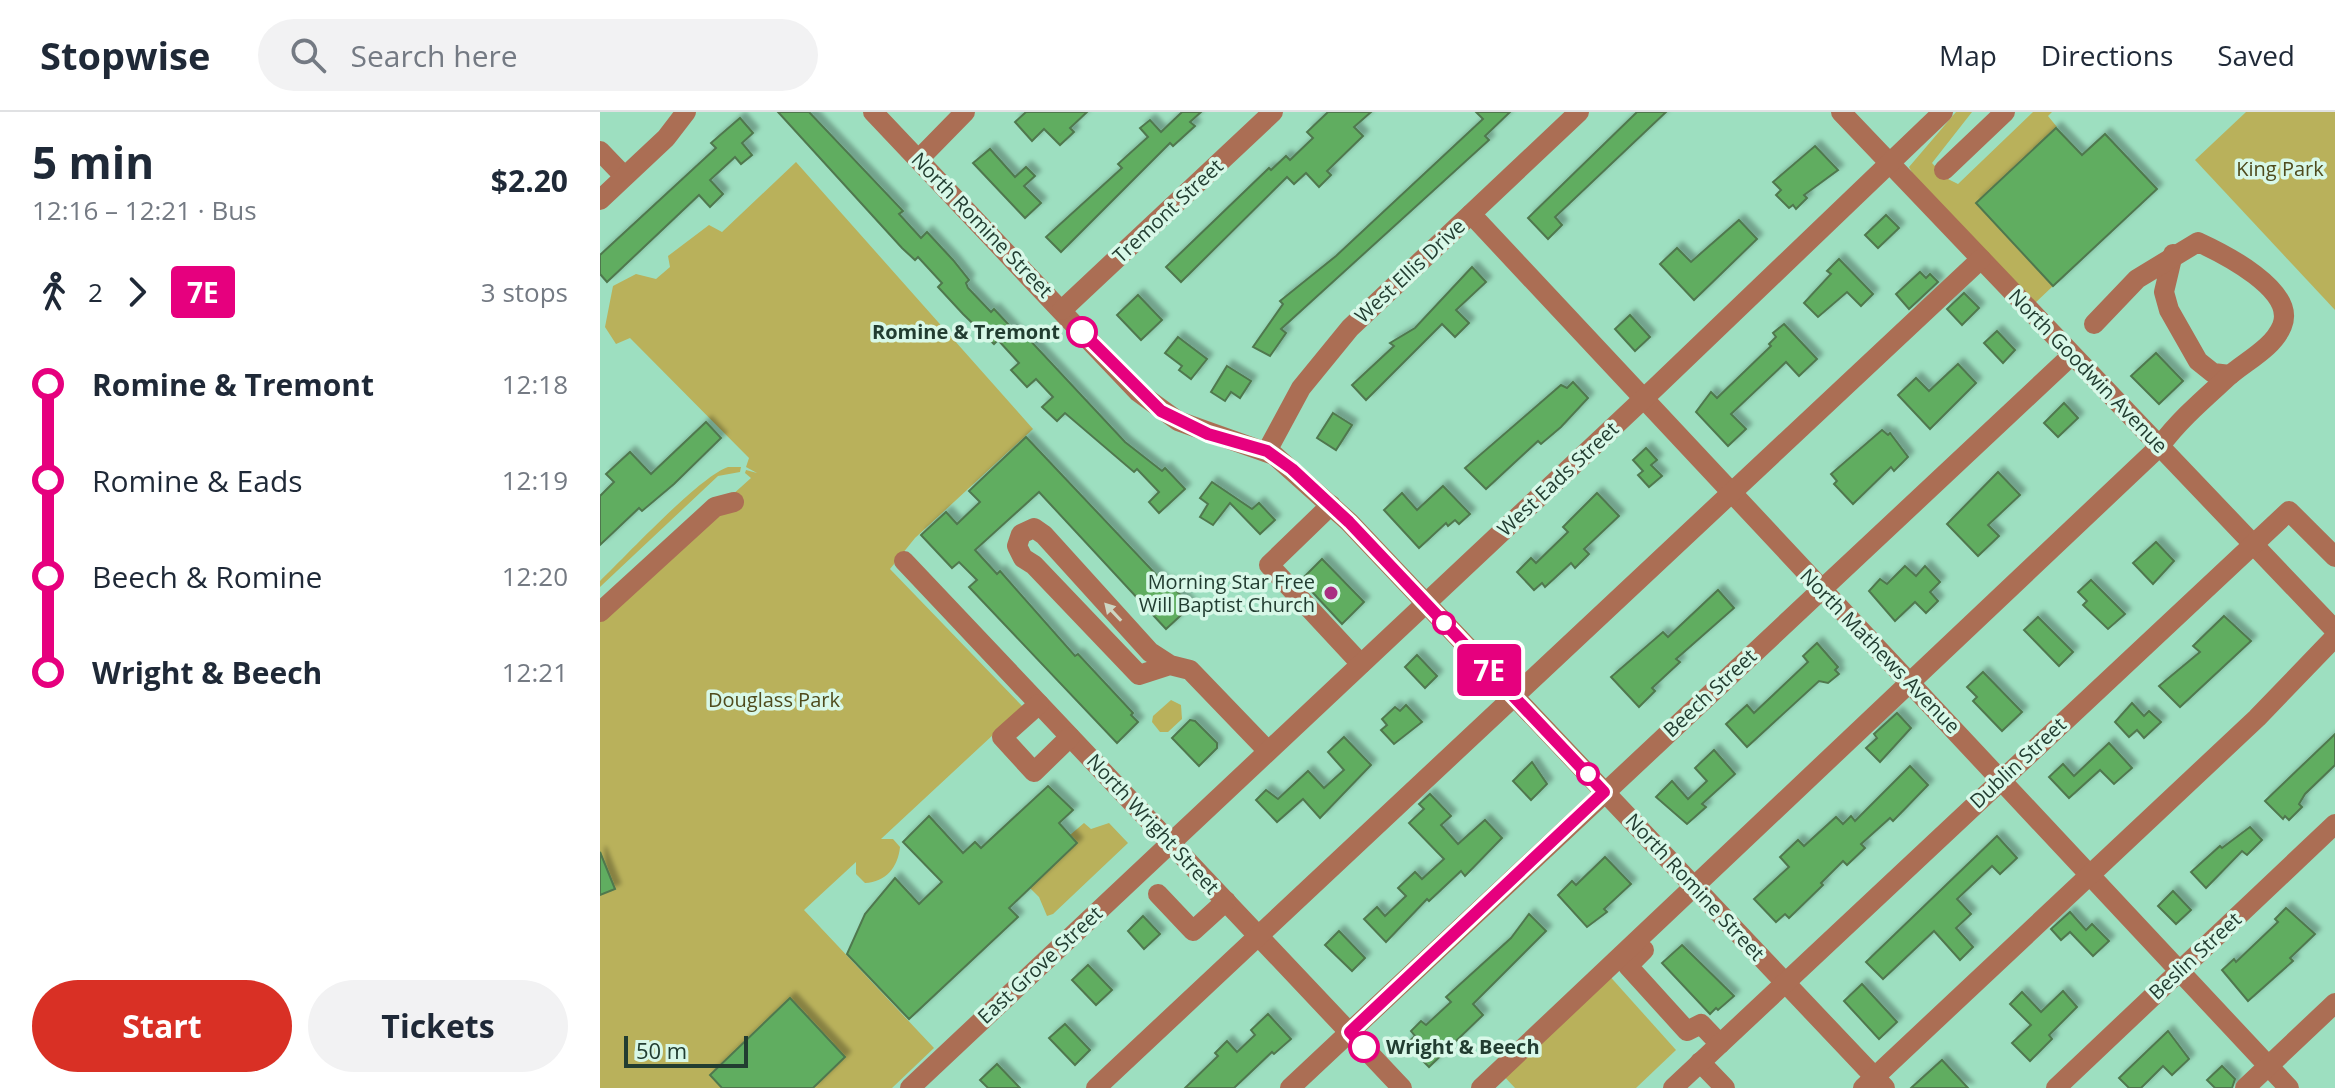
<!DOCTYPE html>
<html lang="en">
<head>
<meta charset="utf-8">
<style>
	:root { --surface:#fff; --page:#f2f2f3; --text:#1f2937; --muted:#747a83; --line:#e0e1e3; --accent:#d93025 }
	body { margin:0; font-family:"Open Sans",sans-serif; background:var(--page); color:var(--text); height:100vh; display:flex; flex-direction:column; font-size:30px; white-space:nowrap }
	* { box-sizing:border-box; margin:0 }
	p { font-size:26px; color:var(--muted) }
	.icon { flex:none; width:44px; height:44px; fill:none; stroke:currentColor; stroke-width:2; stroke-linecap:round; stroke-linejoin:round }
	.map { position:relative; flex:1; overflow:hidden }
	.side { display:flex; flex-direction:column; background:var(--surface); width:600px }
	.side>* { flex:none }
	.badge { padding:0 16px; border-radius:6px; font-size:28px; line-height:52px }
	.scale { position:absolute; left:24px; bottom:20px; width:124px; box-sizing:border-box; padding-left:8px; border:4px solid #223d31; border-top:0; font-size:22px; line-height:28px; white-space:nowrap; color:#223d31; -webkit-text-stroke:6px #d8f8e8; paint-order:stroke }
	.map>.badge { position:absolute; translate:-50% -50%; box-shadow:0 0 0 4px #fff }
	.legs { display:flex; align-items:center; gap:12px; height:88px; padding:0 32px; font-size:26px }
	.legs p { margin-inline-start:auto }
	.headline { display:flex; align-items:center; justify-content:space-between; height:136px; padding:0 32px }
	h1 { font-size:44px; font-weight:700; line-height:60px }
	.button { display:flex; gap:16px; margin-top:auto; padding:16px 32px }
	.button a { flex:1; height:92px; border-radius:48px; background:var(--accent); color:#fff; font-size:32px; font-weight:700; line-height:92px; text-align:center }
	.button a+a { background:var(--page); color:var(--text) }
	ul { padding:0 32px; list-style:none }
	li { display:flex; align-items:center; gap:28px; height:96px; font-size:30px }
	li i { display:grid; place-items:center; width:12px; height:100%; margin:0 10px; background:currentColor }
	li i::after { content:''; width:20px; height:20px; margin:-10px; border:6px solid; border-radius:50%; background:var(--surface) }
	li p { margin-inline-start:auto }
	li:first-child i { background:linear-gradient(#0000 50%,currentColor 0) }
	li:last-child i { background:linear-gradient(currentColor 50%,#0000 0) }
	header { display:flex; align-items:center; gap:48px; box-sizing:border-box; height:112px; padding:0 40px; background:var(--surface); border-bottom:2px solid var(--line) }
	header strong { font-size:38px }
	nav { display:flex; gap:44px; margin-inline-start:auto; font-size:28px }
	.search { width:560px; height:72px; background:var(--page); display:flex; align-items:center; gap:20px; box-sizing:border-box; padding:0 28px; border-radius:44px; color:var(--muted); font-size:30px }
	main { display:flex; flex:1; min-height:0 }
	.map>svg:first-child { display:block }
	.green { fill:#b9b15b }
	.building { fill:#61ad61; stroke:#4f784e; stroke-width:2; filter:url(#shadow) }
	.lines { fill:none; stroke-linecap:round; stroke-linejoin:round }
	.minor { stroke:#ab6e54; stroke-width:20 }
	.oneway { fill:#cdd6c3 }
	.line-1-casing { stroke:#fff; stroke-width:18 }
	.line-1 { stroke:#e6007e; stroke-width:12 }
	.stop-1-dot { fill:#fff; stroke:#e6007e; stroke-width:4 }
	.poi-dot { fill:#aa2e81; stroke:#d8f8e8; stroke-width:3 }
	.labels { text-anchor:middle; stroke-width:7; stroke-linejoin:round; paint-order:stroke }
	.park-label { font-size:20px; fill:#4f4b1d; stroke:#d8f8e8 }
	.street-label { font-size:20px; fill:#223d31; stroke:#d8f8e8 }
	.stop-label { font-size:20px; font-weight:bold; fill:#223d31; stroke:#d8f8e8; text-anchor:end }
	.poi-label { font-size:20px; fill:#223d31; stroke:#d8f8e8; text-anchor:end }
</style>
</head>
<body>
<header>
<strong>Stopwise</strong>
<div class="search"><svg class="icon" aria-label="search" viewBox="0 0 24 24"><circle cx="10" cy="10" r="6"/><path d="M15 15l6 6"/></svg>Search here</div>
<nav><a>Map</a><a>Directions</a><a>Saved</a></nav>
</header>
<main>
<section class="side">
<div class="headline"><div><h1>5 min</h1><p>12:16 – 12:21 · Bus</p></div><b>$2.20</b></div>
<div class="legs"><svg class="icon" aria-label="walk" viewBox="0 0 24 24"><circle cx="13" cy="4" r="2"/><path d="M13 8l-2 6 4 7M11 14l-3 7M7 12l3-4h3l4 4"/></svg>2<svg class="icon" aria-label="forward" viewBox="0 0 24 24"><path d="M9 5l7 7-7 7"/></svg><b class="badge" style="background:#e6007e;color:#fff">7E</b><p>3 stops</p></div>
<ul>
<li><i style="color:#e6007e"></i><b>Romine &amp; Tremont</b><p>12:18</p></li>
<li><i style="color:#e6007e"></i><span>Romine &amp; Eads</span><p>12:19</p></li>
<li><i style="color:#e6007e"></i><span>Beech &amp; Romine</span><p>12:20</p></li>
<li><i style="color:#e6007e"></i><b>Wright &amp; Beech</b><p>12:21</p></li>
</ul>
<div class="button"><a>Start</a><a>Tickets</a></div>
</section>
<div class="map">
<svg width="1735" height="976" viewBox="0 0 1735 976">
	<defs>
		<filter id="shadow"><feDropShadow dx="5.5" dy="-5.5" stdDeviation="2" flood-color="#0004"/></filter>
	</defs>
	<rect width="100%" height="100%" fill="#9ddfc0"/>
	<!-- green -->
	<g class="green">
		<polygon points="1356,0 1372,0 1332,51 1346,66 1358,72 1433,0 1452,0 1448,4 1457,15 1376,91 1453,174 1434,192 1317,70 1309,55"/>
		<polygon points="1646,0 1735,0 1735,198 1595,48"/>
		<path d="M196 50 433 317 315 426 290 457 423 595 281 727H293L300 735C298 755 286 770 265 771L256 762V750L204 798 334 936 292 976H0V502L151 366 145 361 146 358 157 361 146 355 149 346 30 226 16 232 5 215 13 174 36 162 56 167 70 155 68 144 109 113 122 120Z"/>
		<path d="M128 355H141L140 360 118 364 0 475V469C26 444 99 365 128 355Z"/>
		<polygon points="571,588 581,593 582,607 568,620 560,620 552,610 553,604"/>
		<polygon points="484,711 491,717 509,711 528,731 453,802 447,804 439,785 430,776 477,731 470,723"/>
		<polygon points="1006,860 1076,938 1036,976 915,976 901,961"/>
	</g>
	<!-- building -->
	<g class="building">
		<polygon points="178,0 209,0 303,99 299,102 321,126 327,120 353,148 369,168 366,171 368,176 391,200 394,197 423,228 426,224 525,330 562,359 565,356 585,377 559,401 549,390 559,380 537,357 534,360 465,301 457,309 442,295 453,285 436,267 427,275 411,258 419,251 398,228 394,232 363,202 338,175 342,171 318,145 315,148 302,136"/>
		<polygon points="426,0 487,0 470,16 474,20 460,33 444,17 432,29 415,10"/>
		<polygon points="582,0 601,0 590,10 595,14 573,34 570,31 461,140 446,125 522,56 518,52 548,25 540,16 550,8 561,20"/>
		<polygon points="728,0 771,0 754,15 763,24 727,59 731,63 719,75 706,61 694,72 687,65 581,170 566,155 669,56 671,58 686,44 690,48 713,26 707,20"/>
		<polygon points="876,0 910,0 885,24 889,28 681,217 686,221 670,244 653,235 683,192 680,189 736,144 883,7"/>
		<polygon points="1037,0 1066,0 955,105 962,113 948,127 928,106"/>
		<polygon points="140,6 153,21 142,31 152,43 141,52 135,45 110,68 123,82 110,95 99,83 7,170 0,162 0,143 116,36 111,31"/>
		<polygon points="1456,16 1482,43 1505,22 1557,77 1453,174 1376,91"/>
		<polygon points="1215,34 1238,58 1204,83 1207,86 1196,97 1193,93 1189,96 1176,83 1181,78 1173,70"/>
		<polygon points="390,37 415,65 426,55 435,64 424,74 441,91 425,106 373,51"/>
		<polygon points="1286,103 1299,116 1278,136 1265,123"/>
		<polygon points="1139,108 1157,127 1094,188 1060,152 1077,136 1091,150"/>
		<polygon points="1239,147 1273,182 1261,194 1247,180 1218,205 1204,191 1231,162 1227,159"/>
		<polygon points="872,155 886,170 856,198 869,211 855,225 842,212 766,288 752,273 794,234 790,231 815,216"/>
		<polygon points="1320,160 1326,166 1330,162 1338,170 1309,197 1296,182"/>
		<polygon points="1364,181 1379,196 1362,213 1347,197"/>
		<polygon points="538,183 562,208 541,228 517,203"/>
		<polygon points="1030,203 1050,225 1035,239 1015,217"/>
		<polygon points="1184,212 1217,247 1199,264 1186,250 1131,302 1146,317 1128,334 1096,300 1111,280 1117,286 1171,234 1169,232 1176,225 1173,221"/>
		<polygon points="1397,219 1415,238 1403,251 1384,231"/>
		<polygon points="578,225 607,247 591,267 579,258 582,254 565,241"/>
		<polygon points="1556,241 1583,269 1559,292 1531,264"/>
		<polygon points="1358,252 1376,271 1330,317 1298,283 1316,266 1329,279"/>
		<polygon points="627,254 651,269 640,286 631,280 625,289 611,280"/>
		<polygon points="973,270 988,286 961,315 941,332 938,329 886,377 865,356 961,273 967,276"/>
		<polygon points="1464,291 1478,306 1458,325 1444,311"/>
		<polygon points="733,301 752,313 736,338 717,326"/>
		<polygon points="106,310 121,326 74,372 42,399 39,396 0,433 0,384 14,370 6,362 30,340 51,362"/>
		<polygon points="1282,318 1288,323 1290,321 1308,345 1294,359 1291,355 1253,392 1234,372 1237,369 1231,362"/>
		<polygon points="426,325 565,472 568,470 591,494 566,517 439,380 375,438 397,462 400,459 475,544 478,542 533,601 531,603 538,610 517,631 369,475 377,468 359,450 352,456 321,423 346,400 357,412 380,390 369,379"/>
		<polygon points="1046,336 1057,348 1051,353 1062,364 1049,375 1038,363 1043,359 1033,348"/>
		<polygon points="1398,360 1420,383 1388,413 1399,424 1378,444 1347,412"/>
		<polygon points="612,370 652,397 659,391 675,408 660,422 630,391 613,413 600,405 608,392 600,386"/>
		<polygon points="843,374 870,402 859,412 855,408 848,414 846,411 819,436 784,398 802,381 817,398"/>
		<polygon points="997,381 1019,404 984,437 989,442 975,456 971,451 945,475 942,471 934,478 917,460 931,446 936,451 968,420 963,415"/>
		<polygon points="1556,430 1574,449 1553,472 1533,451"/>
		<polygon points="722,447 764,490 742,512 701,468"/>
		<polygon points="1305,454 1316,464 1325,454 1340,470 1330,480 1338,489 1326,501 1315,490 1295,509 1269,479 1280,467 1287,472"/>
		<polygon points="1491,468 1525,502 1508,517 1483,493 1487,489 1478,480"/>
		<polygon points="1118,478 1134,496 1076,547 1080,550 1052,576 1055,579 1039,595 1011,565 1063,520 1068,525"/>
		<polygon points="1624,504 1651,529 1580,595 1559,574 1600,540 1593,534"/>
		<polygon points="1438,505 1473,540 1459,554 1424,518"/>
		<polygon points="1217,531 1238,555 1235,558 1239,562 1228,571 1219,569 1147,635 1126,612 1147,593 1154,601 1208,550 1203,544"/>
		<polygon points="817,543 837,564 825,576 805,555"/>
		<polygon points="1383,560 1422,600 1402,619 1373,589 1377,585 1367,575"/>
		<polygon points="1532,591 1544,604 1549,599 1561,610 1544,626 1537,618 1529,625 1515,610"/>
		<polygon points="806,593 822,610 794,632 781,618 787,613 782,607 795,595 800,599"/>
		<polygon points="1297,601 1311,616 1280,650 1266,636 1277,626 1274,622"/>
		<polygon points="590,608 595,609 617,631 617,636 599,654 572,626"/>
		<polygon points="1735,622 1735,653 1705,682 1699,692 1702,695 1689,708 1685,704 1683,707 1665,689"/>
		<polygon points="744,625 771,653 720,706 703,687 677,710 656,688 666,678 678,687 708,659 724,676 744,658 728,640"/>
		<polygon points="1509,631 1532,656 1514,672 1500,658 1469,686 1449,665 1463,652 1474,664"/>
		<polygon points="1114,638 1135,662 1102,692 1106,695 1087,712 1056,685 1072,669 1088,687 1107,669 1095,656"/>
		<polygon points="932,650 947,672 931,688 913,669"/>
		<polygon points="1310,654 1328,673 1293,709 1290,706 1261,732 1265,736 1247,753 1243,749 1221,771 1223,773 1189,806 1185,802 1176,810 1154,787 1189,755 1180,745 1198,728 1204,734 1236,705 1243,712 1251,704 1255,709"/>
		<polygon points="448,674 473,698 459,711 477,731 409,796 418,805 309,907 247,842 265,802 295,766 319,792 342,770 303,730 329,704 363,741 375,730 381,736"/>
		<polygon points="830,682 851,704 841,713 858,732 885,708 902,726 865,764 861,759 829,789 827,787 786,830 764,807 777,795 785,804 806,784 798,776 815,760 822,767 844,747 809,711 824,697 819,692"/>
		<polygon points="1650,715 1662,728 1647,743 1642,739 1606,776 1591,760 1620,734 1622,736"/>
		<polygon points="1397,724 1417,746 1400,762 1392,754 1357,787 1371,802 1356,816 1373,835 1360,848 1334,819 1283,867 1266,850"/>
		<polygon points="0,740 15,777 0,783"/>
		<polygon points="1005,745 1031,772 1004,797 1007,800 987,815 958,783 972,769 976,773"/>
		<polygon points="1573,779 1591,798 1576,812 1558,794"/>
		<polygon points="1686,796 1715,822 1690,846 1693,849 1648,889 1622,858 1634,847 1636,850 1678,810 1675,807"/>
		<polygon points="1470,800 1486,818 1492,812 1509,829 1493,844 1470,820 1461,828 1451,817"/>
		<polygon points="929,802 946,819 873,892 883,903 829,955 806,932 815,924 811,919 821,909 826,913 851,890 846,885 911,826"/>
		<polygon points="543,804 560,822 544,837 528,819"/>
		<polygon points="739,819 765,846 752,859 725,833"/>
		<polygon points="1082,833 1134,884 1118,898 1116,896 1110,902 1062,851"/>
		<polygon points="488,853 512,878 496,893 472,868"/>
		<polygon points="1262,872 1297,910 1279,927 1244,889"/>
		<polygon points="1463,879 1477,895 1449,923 1452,927 1430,949 1412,931 1431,913 1410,892 1422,880 1441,900"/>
		<polygon points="190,886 245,945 213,976 122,976 110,963"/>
		<polygon points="668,902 691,927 674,942 672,940 634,976 585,976 618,944 615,941 627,929 637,940 655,923 651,918"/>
		<polygon points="465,912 490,938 475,953 449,926"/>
		<polygon points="1568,919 1589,947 1572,963 1563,954 1541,976 1529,976 1519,966"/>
		<polygon points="1342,948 1368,976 1311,976"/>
		<polygon points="397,952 420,976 388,976 380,968"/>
		<polygon points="1622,954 1635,967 1632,976 1615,976 1607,968"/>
	</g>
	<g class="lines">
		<!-- minor -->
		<g class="minor">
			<polyline points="273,0 538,280 578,309 674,343 749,410 1285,976"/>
			<polyline points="1241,0 1735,518"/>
			<polyline points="0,39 24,64"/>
			<polyline points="319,47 365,0"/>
			<polyline points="1344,58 1405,0"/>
			<polyline points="0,88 66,26 86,0"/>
			<polyline points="871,102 1689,976"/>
			<polyline points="1573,142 1564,180 1569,198 1598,249 1613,261 1630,263"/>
			<polyline points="462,198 673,0"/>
			<polyline points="667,339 701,276 750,216 979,0"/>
			<polyline points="731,393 669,453 761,552"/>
			<polyline points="304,449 802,976"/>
			<polyline points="0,500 115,395 134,390"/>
			<polyline points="570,553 539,563 434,453 423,446 417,434 421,422 434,416 444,423 550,540 570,553 590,558 668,639"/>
			<polyline points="439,592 402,625 434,660 470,625"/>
			<polyline points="558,782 593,819 626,789"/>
			<polyline points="1044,838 1028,854 1087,919 1101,912 1120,932"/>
			<polyline points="1100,950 1125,976"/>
			<polyline points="310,976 1056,275 1343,0"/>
			<polyline points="496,976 1381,147"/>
			<polyline points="690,976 1472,243"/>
			<path d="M881 976 1560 334C1579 308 1605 286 1629 264 1646 249 1673 236 1682 214 1697 178 1622 141 1598 130L1537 167 1494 212"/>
			<polyline points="1073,976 1689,399 1735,445"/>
			<polyline points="1263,976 1657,606 1735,525"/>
			<polyline points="1456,976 1735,712"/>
			<polyline points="1645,976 1735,891"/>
		</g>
	</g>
	<!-- one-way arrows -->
	<defs><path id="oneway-solid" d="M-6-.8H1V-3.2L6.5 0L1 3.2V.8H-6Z" transform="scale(2)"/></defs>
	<use class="oneway" href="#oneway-solid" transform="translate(513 500) rotate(-133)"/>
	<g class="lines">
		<!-- line-1 casing -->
		<g class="line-1-casing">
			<polyline id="line-1" points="482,220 561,299 608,322 667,339 692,357 749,410 1004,680 750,920 764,935"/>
		</g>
		<!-- line-1 -->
		<use href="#line-1" class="line-1"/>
	</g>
	<!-- markers -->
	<g class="stop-1-dot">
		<circle cx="482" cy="220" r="14"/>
		<circle cx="844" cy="511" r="10"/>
		<circle cx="988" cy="662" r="10"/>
		<circle cx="764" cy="935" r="14"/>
	</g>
	<circle class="poi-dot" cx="731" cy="481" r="8"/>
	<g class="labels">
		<!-- park labels -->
		<g class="park-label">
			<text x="1680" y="64">King Park</text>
			<text x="174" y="595">Douglass Park</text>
		</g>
		<!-- street labels -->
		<g class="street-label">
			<text transform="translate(568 99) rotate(-43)" y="7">Tremont Street</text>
			<text transform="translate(382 113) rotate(46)" y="7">North Romine Street</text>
			<text transform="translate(810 159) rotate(-43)" y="7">West Ellis Drive</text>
			<text transform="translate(1488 259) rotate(46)" y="7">North Goodwin Avenue</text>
			<text transform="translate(958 367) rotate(-43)" y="7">West Eads Street</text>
			<text transform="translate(1280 539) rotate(46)" y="7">North Mathews Avenue</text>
			<text transform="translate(1110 581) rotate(-43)" y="7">Beech Street</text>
			<text transform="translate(1418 651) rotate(-43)" y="7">Dublin Street</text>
			<text transform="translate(553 712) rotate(47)" y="7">North Wright Street</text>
			<text transform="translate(1095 775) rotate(47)" y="7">North Romine Street</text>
			<text transform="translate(1595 844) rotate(-43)" y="7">Beslin Street</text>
			<text transform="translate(440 853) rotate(-43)" y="7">East Grove Street</text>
		</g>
		<!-- stop labels -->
		<g class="stop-label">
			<text x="460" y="227">Romine &amp; Tremont</text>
			<text x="786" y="942" text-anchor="start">Wright &amp; Beech</text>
		</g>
		<!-- poi labels -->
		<g class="poi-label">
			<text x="715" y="477">Morning Star Free<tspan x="715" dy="23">Will Baptist Church</tspan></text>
		</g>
	</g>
</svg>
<div class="scale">50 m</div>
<b class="badge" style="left:889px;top:558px;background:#e6007e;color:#fff">7E</b>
</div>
</main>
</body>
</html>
